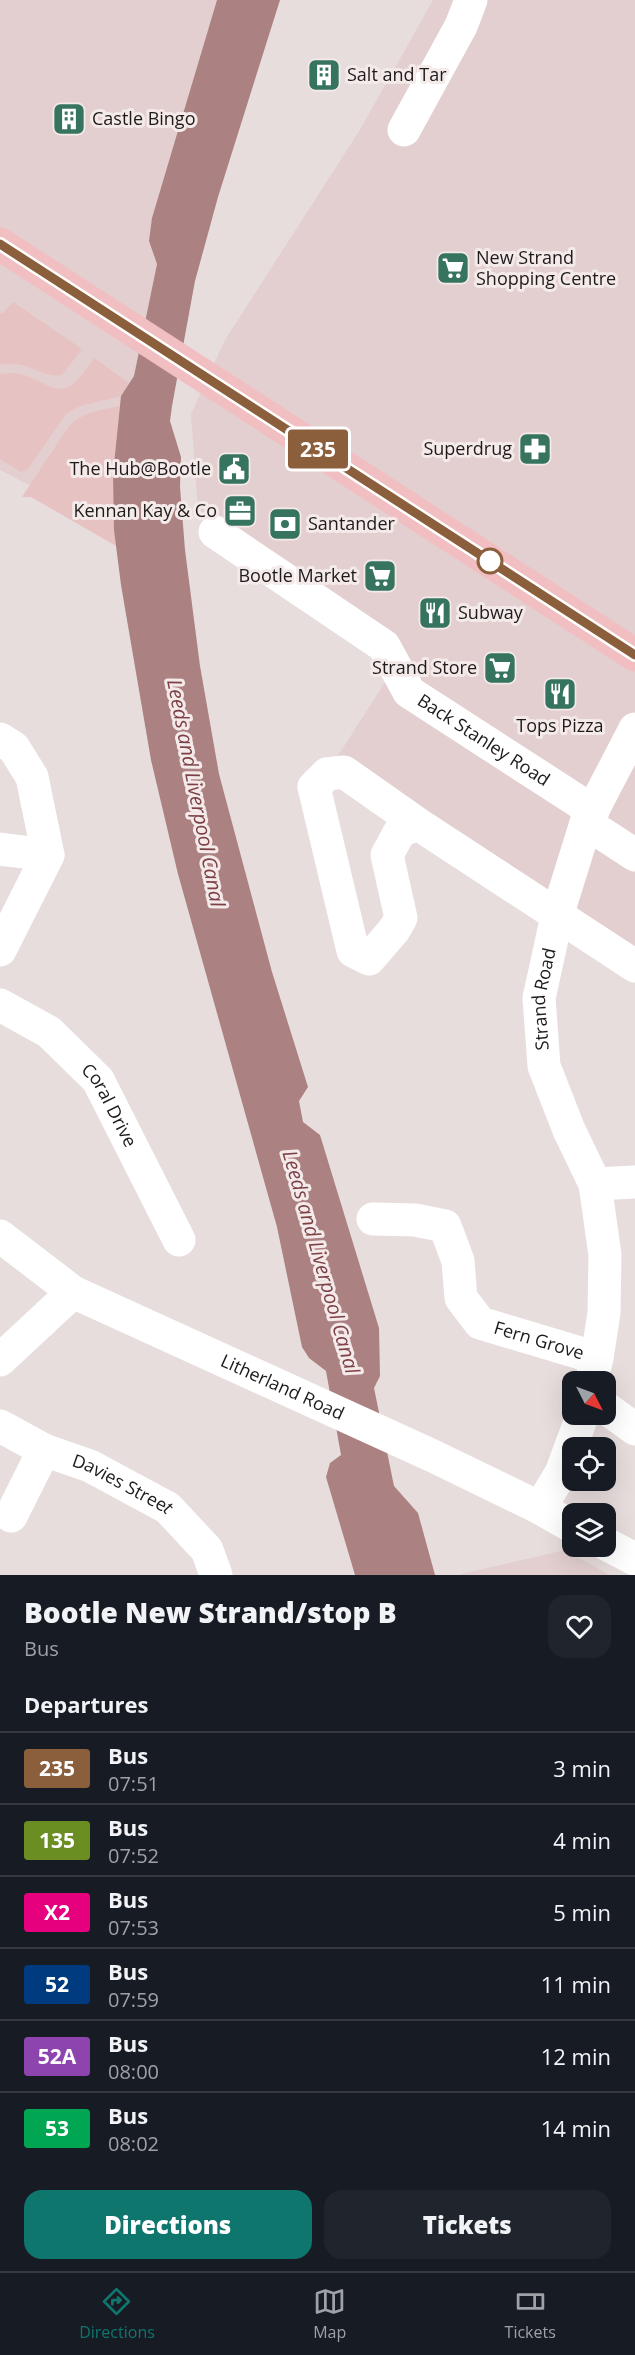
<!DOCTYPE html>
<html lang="en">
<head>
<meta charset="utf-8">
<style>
	:root { --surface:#171b24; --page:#20242c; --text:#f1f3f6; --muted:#9ea1a6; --line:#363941; --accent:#0f766e }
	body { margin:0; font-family:"Open Sans",sans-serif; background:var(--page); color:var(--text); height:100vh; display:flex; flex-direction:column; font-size:22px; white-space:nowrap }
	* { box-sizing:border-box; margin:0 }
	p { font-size:20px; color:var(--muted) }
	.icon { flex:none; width:33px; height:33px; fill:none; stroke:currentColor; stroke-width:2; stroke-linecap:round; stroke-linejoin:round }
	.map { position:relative; height:1575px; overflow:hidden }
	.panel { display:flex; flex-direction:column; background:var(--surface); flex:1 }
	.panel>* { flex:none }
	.badge { padding:0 12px; border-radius:4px; font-size:21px; line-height:39px }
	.needle { width:39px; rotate:132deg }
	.tools { position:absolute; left:562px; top:1371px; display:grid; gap:12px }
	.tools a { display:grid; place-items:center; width:54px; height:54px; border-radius:12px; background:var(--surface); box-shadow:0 6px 24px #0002; font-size:30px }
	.map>.badge { position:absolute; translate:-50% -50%; box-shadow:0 0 0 3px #fff }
	h2 { padding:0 24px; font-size:22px; line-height:54px }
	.round { display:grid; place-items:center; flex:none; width:63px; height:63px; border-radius:18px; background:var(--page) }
	.summary { display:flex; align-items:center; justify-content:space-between; height:102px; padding:0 24px }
	h1 { font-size:28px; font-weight:800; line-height:45px }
	.primary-button { display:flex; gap:12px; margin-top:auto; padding:12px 24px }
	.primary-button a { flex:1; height:69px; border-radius:18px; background:var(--accent); color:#fff; font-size:24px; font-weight:800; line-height:69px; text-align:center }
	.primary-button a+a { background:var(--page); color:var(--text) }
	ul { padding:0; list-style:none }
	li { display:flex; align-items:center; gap:18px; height:72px; padding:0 24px; border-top:2px solid var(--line) }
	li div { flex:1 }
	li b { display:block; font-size:22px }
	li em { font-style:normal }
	li .badge { min-width:66px; font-weight:700; text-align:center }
	.menu { display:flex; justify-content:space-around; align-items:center; height:84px; border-top:2px solid var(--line); background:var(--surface); font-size:16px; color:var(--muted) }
	.menu a { display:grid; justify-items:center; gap:3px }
	.menu .selected { color:var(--accent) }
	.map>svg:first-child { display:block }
	.built { fill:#e3cfcf }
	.green { fill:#e7c2c2 }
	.water { fill:#ab8182 }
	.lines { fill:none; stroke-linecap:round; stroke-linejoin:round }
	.minor { stroke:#fff; stroke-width:33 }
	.major { stroke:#f1bec1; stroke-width:33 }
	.line-casing { stroke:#fff; stroke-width:14 }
	.line { stroke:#8b5e3c; stroke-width:9 }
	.stop-dot { fill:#fff; stroke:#8b5e3c; stroke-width:3 }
	.labels { text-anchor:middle; stroke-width:6; stroke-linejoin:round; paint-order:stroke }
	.poi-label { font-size:18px; fill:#1f1b1b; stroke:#f5eaea; text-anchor:start }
	.street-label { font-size:18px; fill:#1f1b1b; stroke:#f5eaea }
	.water-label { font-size:20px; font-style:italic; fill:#7d4145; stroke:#f5eaea }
</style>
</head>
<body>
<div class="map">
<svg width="635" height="1575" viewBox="0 0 635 1575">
	<rect width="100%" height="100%" fill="#e8dddd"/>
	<!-- built -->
	<g class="built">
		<polygon points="0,0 217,0 185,107 149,241 157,264 134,377 129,383 114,530 0,470"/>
		<polygon points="433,0 635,0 635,966 332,765 405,651 198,511 191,414 225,340 361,128"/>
		<polygon points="565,1550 610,1575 461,1575 461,1574"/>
	</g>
	<!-- green -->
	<g class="green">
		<path d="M13 302 82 349 62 375C42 379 28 359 0 365V313H3Z"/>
		<path d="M94 358 129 383 121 396 80 406 66 414 27 470 21 472 0 459V374C7 373 17 372 24 375 41 379 55 397 73 384 82 378 88 366 94 358Z"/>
		<path d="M120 406 113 474 116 546 31 497H22L69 426C84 412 100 410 120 406Z"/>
	</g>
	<!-- water -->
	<polygon class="water" points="217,0 280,0 218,197 195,281 172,406 170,421 181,457 180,487 185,550 200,666 219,774 272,972 308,1087 299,1101 303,1122 320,1135 379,1328 380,1376 374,1388 394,1486 418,1513 435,1575 355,1575 326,1477 330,1463 341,1455 326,1371 309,1358 302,1347 277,1227 178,874 151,760 121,585 114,530 113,474 121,396 134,376 157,264 149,241 152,218"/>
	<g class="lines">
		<!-- minor -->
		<g class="minor">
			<polyline points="404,130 461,26 471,0"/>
			<path id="s1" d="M215 532 384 646 409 692 593 811"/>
			<polyline points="0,739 14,748 32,777 48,855 0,950"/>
			<polyline points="586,823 635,855"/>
			<polyline points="418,824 400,831 387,855 401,918 394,930 369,959 353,951 314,787 327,774 344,772 418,824 635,966"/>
			<polyline points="0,849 48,855"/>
			<path id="s2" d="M0 1005 49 1032 98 1080 179 1240"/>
			<polyline points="595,1184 635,1182"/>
			<path id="s3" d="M373 1219 415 1220 445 1226 458 1261 461 1298 480 1323 597 1358"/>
			<path id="s4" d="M0 1236 73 1292 433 1456 540 1508 573 1527"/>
			<polyline points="0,1360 73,1292"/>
			<path id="s5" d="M591 1382 597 1358 604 1313 605 1255 595 1184 569 1130 544 1066 539 998 557 916 586 823 635 729"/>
			<polyline points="606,1408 635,1429"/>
			<path id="s6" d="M0 1426 44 1450 90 1466 168 1508 207 1550 216 1575"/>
			<polyline points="540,1508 561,1473 583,1414"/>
			<polyline points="11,1516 44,1450"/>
			<polyline points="606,1544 635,1559"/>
		</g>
		<!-- major -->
		<polyline class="major" points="0,244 635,655"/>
	</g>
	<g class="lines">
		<!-- line casing -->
		<g class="line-casing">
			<polyline id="line" points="0,244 635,655"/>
		</g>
		<!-- line -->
		<use href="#line" class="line"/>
	</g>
	<!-- icons -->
	<defs>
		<g id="building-square" transform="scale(1.725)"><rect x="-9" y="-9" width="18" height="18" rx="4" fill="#367460" stroke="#f5eaea"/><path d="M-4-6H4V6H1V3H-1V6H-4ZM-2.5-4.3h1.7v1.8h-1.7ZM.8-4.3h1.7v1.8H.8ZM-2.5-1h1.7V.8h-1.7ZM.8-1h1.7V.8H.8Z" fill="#fff"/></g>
		<g id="supermarket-square" transform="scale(1.725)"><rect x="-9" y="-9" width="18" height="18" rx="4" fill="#367460" stroke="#f5eaea"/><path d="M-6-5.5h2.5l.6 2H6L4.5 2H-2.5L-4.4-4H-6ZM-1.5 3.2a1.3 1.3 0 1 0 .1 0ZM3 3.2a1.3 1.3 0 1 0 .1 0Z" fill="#fff"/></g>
		<g id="pharmacy-square" transform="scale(1.725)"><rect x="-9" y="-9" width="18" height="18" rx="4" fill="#367460" stroke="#f5eaea"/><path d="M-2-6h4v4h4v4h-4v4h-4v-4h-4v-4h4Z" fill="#fff"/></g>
		<g id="civic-square" transform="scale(1.725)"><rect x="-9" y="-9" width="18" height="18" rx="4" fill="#367460" stroke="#f5eaea"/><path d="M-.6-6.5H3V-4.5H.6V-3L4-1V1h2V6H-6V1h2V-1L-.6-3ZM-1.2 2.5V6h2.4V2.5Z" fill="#fff"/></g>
		<g id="office-square" transform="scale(1.725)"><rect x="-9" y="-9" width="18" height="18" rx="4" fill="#367460" stroke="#f5eaea"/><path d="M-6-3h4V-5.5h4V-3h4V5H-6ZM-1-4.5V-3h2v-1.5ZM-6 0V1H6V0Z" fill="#fff"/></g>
		<g id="bank-square" transform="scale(1.725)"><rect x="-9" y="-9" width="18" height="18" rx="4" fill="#367460" stroke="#f5eaea"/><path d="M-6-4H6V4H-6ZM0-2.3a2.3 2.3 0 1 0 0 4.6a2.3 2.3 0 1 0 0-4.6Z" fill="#fff"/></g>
		<g id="restaurant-square" transform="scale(1.725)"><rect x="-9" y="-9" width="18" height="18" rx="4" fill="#367460" stroke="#f5eaea"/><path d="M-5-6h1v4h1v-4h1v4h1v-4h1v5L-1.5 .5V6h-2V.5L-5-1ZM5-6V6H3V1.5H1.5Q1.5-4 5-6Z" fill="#fff"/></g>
	</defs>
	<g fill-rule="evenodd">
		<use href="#building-square" x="324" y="75"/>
		<use href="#building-square" x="69" y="119"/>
		<use href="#supermarket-square" x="453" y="268"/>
		<use href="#pharmacy-square" x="535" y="449"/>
		<use href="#civic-square" x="234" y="469"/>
		<use href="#office-square" x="240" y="511"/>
		<use href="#bank-square" x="285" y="524"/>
		<use href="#supermarket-square" x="380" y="576"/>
		<use href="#restaurant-square" x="435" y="613"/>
		<use href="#supermarket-square" x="500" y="668"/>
		<use href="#restaurant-square" x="560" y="694"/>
	</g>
	<!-- markers -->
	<circle class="stop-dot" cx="490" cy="561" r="12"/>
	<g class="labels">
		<!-- poi labels -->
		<g class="poi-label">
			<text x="347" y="81">Salt and Tar</text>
			<text x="92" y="125">Castle Bingo</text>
			<text x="476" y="264">New Strand<tspan x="476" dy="21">Shopping Centre</tspan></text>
			<text x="512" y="455" text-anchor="end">Superdrug</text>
			<text x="211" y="475" text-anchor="end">The Hub@Bootle</text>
			<text x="217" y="517" text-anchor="end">Kennan Kay &amp; Co</text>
			<text x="308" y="530">Santander</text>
			<text x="357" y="582" text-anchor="end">Bootle Market</text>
			<text x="458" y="619">Subway</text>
			<text x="477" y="674" text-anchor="end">Strand Store</text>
			<text x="560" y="732" text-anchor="middle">Tops Pizza</text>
		</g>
		<!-- street labels -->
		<g class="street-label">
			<text dy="6" stroke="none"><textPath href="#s1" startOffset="345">Back Stanley Road</textPath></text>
			<text dy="6" stroke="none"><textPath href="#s5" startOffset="396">Strand Road</textPath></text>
			<text dy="6" stroke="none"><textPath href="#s2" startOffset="152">Coral Drive</textPath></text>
			<text dy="6" stroke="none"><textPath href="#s3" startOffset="240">Fern Grove</textPath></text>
			<text dy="6" stroke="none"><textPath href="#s4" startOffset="322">Litherland Road</textPath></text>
			<text dy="6" stroke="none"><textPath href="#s6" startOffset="136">Davies Street</textPath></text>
		</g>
		<!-- water labels -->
		<g class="water-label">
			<text transform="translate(196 793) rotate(79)" y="7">Leeds and Liverpool Canal</text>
			<text transform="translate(321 1262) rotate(74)" y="7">Leeds and Liverpool Canal</text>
		</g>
	</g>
</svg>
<div class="tools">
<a><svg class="needle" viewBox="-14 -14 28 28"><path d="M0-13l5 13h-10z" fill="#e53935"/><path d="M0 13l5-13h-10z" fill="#9ea1a6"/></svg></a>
<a><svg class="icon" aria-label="locate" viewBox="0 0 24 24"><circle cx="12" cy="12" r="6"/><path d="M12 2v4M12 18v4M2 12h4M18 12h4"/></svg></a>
<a><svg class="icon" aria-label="layers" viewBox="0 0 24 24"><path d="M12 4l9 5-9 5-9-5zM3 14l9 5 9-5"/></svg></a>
</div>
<b class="badge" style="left:318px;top:449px;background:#8b5e3c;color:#fff">235</b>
</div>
<section class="panel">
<div class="summary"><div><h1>Bootle New Strand/stop B</h1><p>Bus</p></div><a class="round"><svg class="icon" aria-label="heart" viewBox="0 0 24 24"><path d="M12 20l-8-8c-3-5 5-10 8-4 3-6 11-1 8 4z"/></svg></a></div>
<h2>Departures</h2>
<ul>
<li><span class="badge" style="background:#8b5e3c;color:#fff">235</span><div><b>Bus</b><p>07:51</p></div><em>3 min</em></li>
<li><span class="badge" style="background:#6b8e23;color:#fff">135</span><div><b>Bus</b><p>07:52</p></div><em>4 min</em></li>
<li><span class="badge" style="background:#e6007e;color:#fff">X2</span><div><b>Bus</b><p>07:53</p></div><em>5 min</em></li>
<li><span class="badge" style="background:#003b80;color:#fff">52</span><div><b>Bus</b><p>07:59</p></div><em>11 min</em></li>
<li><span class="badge" style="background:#8e44ad;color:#fff">52A</span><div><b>Bus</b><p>08:00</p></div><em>12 min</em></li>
<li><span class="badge" style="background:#00a651;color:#fff">53</span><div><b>Bus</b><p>08:02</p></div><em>14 min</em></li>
</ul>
<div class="primary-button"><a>Directions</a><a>Tickets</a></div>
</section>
<nav class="menu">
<a class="selected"><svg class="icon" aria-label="directions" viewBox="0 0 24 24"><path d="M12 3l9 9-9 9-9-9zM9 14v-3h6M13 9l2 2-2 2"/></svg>Directions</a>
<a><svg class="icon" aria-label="map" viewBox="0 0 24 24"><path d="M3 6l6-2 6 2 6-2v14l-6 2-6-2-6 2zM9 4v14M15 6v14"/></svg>Map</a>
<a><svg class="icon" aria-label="tickets" viewBox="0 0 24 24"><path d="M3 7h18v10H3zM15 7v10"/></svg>Tickets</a>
</nav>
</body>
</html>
